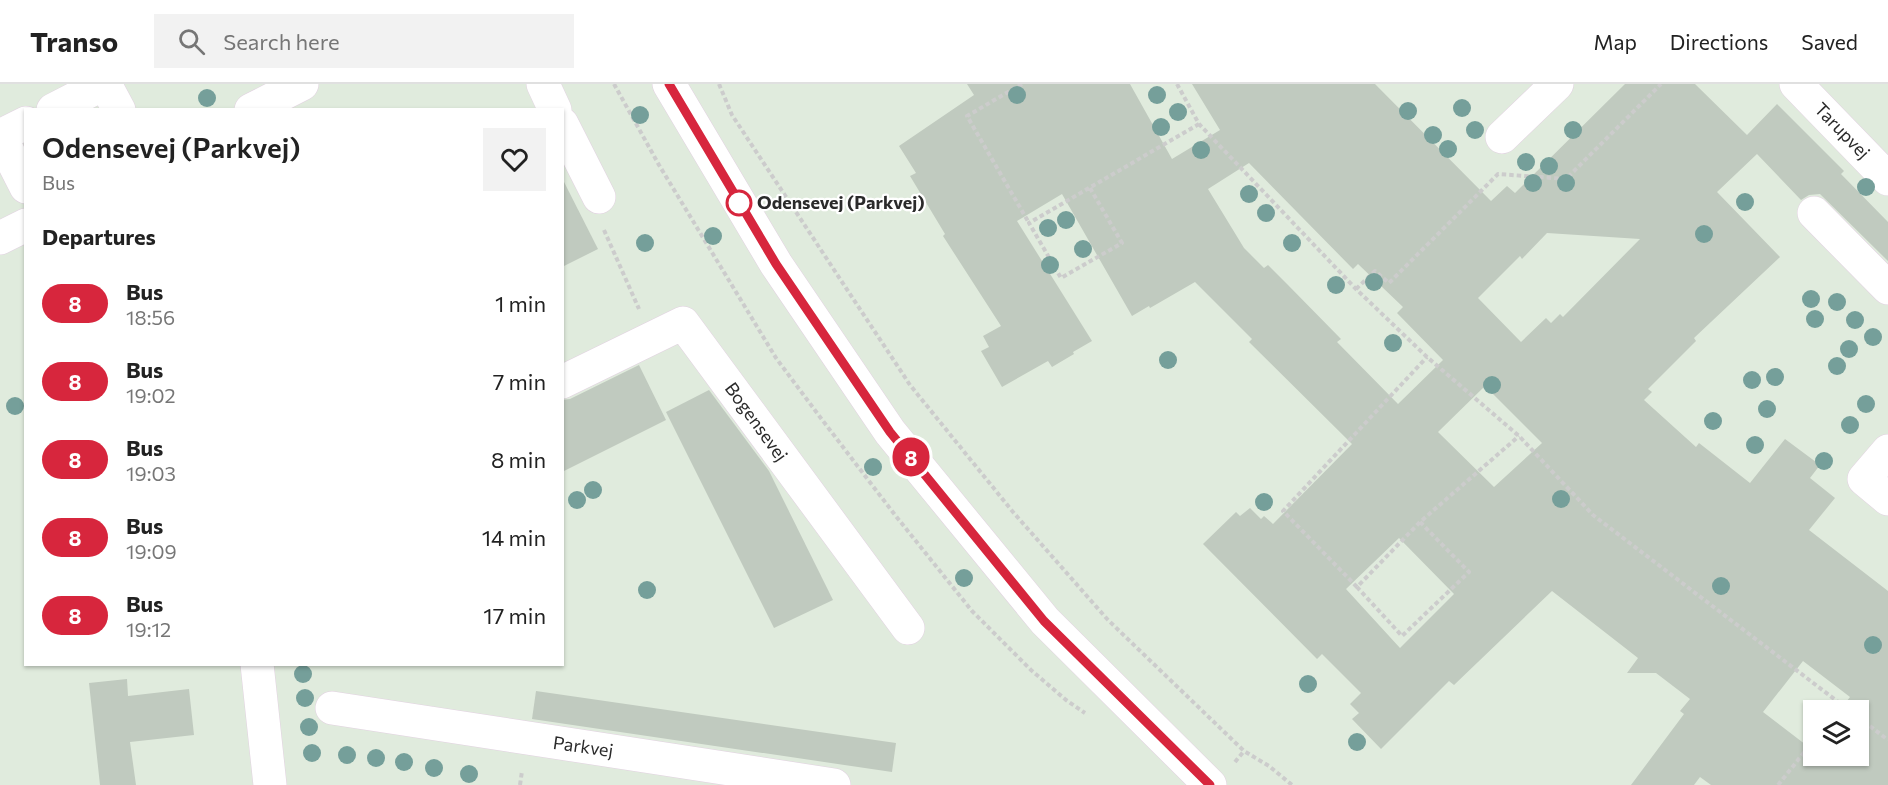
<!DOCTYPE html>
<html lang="en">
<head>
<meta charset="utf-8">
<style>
	:root { --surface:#fff; --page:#f2f2f2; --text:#222; --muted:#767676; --line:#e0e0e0 }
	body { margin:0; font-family:Commissioner,sans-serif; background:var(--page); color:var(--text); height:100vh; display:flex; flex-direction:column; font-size:22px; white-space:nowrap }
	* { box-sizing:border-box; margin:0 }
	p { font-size:20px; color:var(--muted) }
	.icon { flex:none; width:33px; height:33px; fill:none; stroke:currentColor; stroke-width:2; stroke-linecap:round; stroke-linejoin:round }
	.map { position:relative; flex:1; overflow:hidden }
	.panel { position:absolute; left:24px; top:24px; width:540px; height:558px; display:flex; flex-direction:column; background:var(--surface); border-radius:0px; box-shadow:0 2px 4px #0004 }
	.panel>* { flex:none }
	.badge { padding:0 12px; border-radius:20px; font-size:21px; line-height:39px }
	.tools { position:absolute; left:1803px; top:616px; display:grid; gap:12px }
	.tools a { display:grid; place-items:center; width:66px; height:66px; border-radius:0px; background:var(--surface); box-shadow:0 2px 4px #0004; font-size:30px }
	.map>.badge { position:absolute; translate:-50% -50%; box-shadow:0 0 0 3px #fff }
	h2 { padding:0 18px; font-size:22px; line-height:54px }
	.round { display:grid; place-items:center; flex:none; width:63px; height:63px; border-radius:0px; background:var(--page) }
	.summary { display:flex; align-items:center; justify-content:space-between; height:102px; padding:0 18px }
	h1 { font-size:28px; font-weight:600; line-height:45px }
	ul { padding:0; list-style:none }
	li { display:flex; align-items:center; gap:18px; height:78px; padding:0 18px }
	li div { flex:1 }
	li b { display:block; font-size:22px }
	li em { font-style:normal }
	li .badge { min-width:66px; font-weight:700; text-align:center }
	header { display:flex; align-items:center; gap:36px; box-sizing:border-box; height:84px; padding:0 30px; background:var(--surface); border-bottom:2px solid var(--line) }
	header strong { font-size:28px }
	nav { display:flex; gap:33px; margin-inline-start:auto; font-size:21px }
	.search { width:420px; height:54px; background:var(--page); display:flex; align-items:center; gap:15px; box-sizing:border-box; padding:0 21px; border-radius:0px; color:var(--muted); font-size:22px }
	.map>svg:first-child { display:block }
	.building { fill:#c0cabf; fill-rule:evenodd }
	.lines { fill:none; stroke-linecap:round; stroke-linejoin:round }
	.minor-casing { stroke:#e2d2e1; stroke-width:34 }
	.tertiary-casing { stroke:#e2d2e1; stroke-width:34 }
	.path { stroke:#ccc; stroke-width:4; stroke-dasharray:4.5 3; stroke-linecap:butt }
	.minor { stroke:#fff; stroke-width:33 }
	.tertiary { stroke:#fff; stroke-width:33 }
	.tree { fill:#759f9a }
	.line-casing { stroke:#fff; stroke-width:14 }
	.line { stroke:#d7263d; stroke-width:9 }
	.stop-dot { fill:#fff; stroke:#d7263d; stroke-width:3 }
	.labels { text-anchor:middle; stroke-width:4.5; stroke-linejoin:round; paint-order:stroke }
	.street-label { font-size:18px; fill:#2a2a2a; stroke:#fff }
	.stop-label { font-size:18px; font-weight:bold; fill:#2a2a2a; stroke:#fff; text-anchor:start }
</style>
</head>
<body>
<header>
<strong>Transo</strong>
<div class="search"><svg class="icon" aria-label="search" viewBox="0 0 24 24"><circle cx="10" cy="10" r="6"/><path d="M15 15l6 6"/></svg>Search here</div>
<nav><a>Map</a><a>Directions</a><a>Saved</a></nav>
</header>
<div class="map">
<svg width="1888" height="701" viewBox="0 0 1888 701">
	<rect width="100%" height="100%" fill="#e0ebdd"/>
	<!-- building -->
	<g class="building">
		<path d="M967 0H1130L1172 75 1220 46 1192 0H1375L1491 117 1507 102 1515 109 1625 0H1695L1747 51 1777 20 1844 87 1841 90 1888 138V177L1820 110 1809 111 1801 116 1757 70 1717 108 1780 173 1694 254 1696 257 1648 305 1652 308 1644 316 1696 363 1699 359 1750 399 1785 355 1820 381 1810 394 1835 414 1809 446 1888 507V701H1711L1700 693 1694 701H1631L1684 630 1680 627 1690 615 1656 589H1627L1638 574 1552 507 1454 601 1449 597 1381 665 1352 635 1359 629 1350 620 1361 609 1322 570 1317 575 1203 460 1236 428 1240 432 1250 424 1261 435 1264 432 1273 440 1352 360 1249 258 1252 255 1195 198 1150 224 1149 222 1132 232 1062 110 1017 137 1092 257 1073 268 1074 270 1052 283 1048 277 1002 303 981 267 989 263 983 252 1001 242 943 152 945 150 910 92 916 89 899 62 974 11ZM1249 79 1353 185 1358 180 1403 223 1397 229 1443 276 1398 320 1337 258 1341 255 1288 201 1268 181 1264 184 1244 164 1208 105ZM1547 149 1640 155 1563 233 1560 230 1551 239 1546 234 1521 258 1478 214 1520 172 1522 175ZM1485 302 1542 359 1494 403 1438 348ZM1399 454 1454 510 1400 564 1346 505ZM1803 577 1850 613 1839 627H1858V672H1814V659L1810 664 1763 628Z"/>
		<polygon points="562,94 598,165 562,183"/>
		<polygon points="639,281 666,336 562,388 562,316 570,315"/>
		<polygon points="709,306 769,387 833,516 774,544 666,328"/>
		<polygon points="127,595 128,612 189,605 194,651 130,658 136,701 100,701 89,599"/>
		<polygon points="536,607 896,659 892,688 532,635"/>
	</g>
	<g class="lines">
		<!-- minor casing -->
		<g class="minor-casing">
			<g id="minor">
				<polyline points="105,0 119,26"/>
				<polyline points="543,0 555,26"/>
				<polyline points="1796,0 1888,95"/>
				<polyline points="53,26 103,0"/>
				<polyline points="251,26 302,0"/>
				<polyline points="562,40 599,113"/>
				<polyline points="0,52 26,103"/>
				<polyline points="0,52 26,39"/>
				<polyline points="1502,53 1557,0"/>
				<polyline points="1814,129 1888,204"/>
				<polyline points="0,154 26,141"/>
				<polyline points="562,298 683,239 908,544"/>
				<polyline points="1888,367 1864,395 1888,415"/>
				<polyline points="257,580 270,701"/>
				<polyline points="332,624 834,701"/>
			</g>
		</g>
		<!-- tertiary casing -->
		<g class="tertiary-casing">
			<polyline id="tertiary" points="669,0 776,180 890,348 1045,537 1210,701"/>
		</g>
		<!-- path -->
		<g class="path">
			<polyline points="614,0 659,81 776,274 820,333 895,431 972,527 1031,586 1066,616 1085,629"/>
			<polyline points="719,0 732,31 910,301 1013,428 1108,536 1244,667 1269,682 1292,701"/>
			<polyline points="1022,0 967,32 1029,139"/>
			<polyline points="1177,0 1199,40 1356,205 1427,273 1519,352 1593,431 1850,627"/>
			<polyline points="1090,104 1122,159 1061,194 1029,139 1199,40"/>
			<polyline points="604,146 639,225"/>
			<polyline points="1356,205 1375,187 1389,199 1498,90 1566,95 1661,0"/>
			<polyline points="1420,438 1469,488 1402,552 1357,503 1420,438 1519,352"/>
			<polyline points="1357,503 1283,427 1427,273"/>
			<polyline points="1858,633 1888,656"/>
			<polyline points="1235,678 1244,667"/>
			<polyline points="520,701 522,687"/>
			<polyline points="1778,701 1814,656"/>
		</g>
		<!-- minor -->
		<use href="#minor" class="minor"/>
		<!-- tertiary -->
		<use href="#tertiary" class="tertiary"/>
	</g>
	<!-- trees -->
	<g class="tree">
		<circle cx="1017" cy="11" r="9"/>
		<circle cx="1157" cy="11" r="9"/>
		<circle cx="207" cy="14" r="9"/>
		<circle cx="1462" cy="24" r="9"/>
		<circle cx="1408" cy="27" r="9"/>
		<circle cx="1178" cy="28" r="9"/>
		<circle cx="640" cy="31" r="9"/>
		<circle cx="1161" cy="43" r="9"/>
		<circle cx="1475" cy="46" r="9"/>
		<circle cx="1573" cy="46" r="9"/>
		<circle cx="1433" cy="51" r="9"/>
		<circle cx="1448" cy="65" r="9"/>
		<circle cx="1201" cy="66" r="9"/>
		<circle cx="1526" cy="78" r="9"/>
		<circle cx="1549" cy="82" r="9"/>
		<circle cx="1533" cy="99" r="9"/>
		<circle cx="1566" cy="99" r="9"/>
		<circle cx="1866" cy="103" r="9"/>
		<circle cx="1249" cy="110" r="9"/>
		<circle cx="1745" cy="118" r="9"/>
		<circle cx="1266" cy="129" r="9"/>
		<circle cx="1066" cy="136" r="9"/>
		<circle cx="1048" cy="144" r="9"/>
		<circle cx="1704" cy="150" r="9"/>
		<circle cx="713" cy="152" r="9"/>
		<circle cx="645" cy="159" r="9"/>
		<circle cx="1292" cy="159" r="9"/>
		<circle cx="1083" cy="165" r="9"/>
		<circle cx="1050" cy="181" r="9"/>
		<circle cx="1374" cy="198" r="9"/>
		<circle cx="1336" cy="201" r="9"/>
		<circle cx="1811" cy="215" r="9"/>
		<circle cx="1837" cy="218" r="9"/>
		<circle cx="1815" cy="235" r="9"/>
		<circle cx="1855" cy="236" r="9"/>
		<circle cx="1873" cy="253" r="9"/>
		<circle cx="1393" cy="259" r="9"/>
		<circle cx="1849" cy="265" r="9"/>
		<circle cx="1168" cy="276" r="9"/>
		<circle cx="1837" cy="282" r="9"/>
		<circle cx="1775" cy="293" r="9"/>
		<circle cx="1752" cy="296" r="9"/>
		<circle cx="1492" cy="301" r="9"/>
		<circle cx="1866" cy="320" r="9"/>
		<circle cx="15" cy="322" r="9"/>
		<circle cx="1767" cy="325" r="9"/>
		<circle cx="1713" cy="337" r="9"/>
		<circle cx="1850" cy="341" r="9"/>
		<circle cx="1755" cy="361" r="9"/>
		<circle cx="1824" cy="377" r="9"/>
		<circle cx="873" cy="383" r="9"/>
		<circle cx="593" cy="406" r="9"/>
		<circle cx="1561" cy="415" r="9"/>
		<circle cx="577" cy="416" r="9"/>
		<circle cx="1264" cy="418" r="9"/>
		<circle cx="964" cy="494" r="9"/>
		<circle cx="1721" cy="502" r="9"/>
		<circle cx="647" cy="506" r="9"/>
		<circle cx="1873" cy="561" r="9"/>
		<circle cx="303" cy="590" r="9"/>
		<circle cx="1308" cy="600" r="9"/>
		<circle cx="305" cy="614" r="9"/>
		<circle cx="309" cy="643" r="9"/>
		<circle cx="1357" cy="658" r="9"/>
		<circle cx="312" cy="669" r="9"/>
		<circle cx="347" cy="671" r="9"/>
		<circle cx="376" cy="674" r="9"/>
		<circle cx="404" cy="678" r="9"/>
		<circle cx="434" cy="684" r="9"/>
		<circle cx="469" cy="690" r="9"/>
	</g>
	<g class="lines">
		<!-- line casing -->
		<g class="line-casing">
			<polyline id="line" points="669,0 776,180 890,348 1044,537 1210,701"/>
		</g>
		<!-- line -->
		<use href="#line" class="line"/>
	</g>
	<!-- markers -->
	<circle class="stop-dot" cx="739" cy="119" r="12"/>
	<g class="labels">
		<!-- street labels -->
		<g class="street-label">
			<text transform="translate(1842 47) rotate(46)" y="6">Tarupvej</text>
			<text transform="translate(756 338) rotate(54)" y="6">Bogensevej</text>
			<text transform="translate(583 663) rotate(8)" y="6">Parkvej</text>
		</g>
		<!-- stop labels -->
		<g class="stop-label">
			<text x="757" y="125">Odensevej (Parkvej)</text>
		</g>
	</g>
</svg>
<div class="tools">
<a><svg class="icon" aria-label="layers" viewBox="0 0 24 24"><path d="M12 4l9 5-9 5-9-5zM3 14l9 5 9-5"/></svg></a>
</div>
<b class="badge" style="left:911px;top:373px;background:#d7263d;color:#fff">8</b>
<section class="panel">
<div class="summary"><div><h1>Odensevej (Parkvej)</h1><p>Bus</p></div><a class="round"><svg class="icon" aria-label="heart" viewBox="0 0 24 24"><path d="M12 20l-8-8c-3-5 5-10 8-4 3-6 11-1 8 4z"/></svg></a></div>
<h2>Departures</h2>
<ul>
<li><span class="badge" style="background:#d7263d;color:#fff">8</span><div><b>Bus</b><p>18:56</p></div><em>1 min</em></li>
<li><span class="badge" style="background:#d7263d;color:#fff">8</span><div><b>Bus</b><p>19:02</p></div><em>7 min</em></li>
<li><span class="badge" style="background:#d7263d;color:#fff">8</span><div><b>Bus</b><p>19:03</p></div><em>8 min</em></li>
<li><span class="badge" style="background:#d7263d;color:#fff">8</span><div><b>Bus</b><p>19:09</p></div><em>14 min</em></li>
<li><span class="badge" style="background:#d7263d;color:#fff">8</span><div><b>Bus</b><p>19:12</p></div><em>17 min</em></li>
</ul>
</section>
</div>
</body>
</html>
